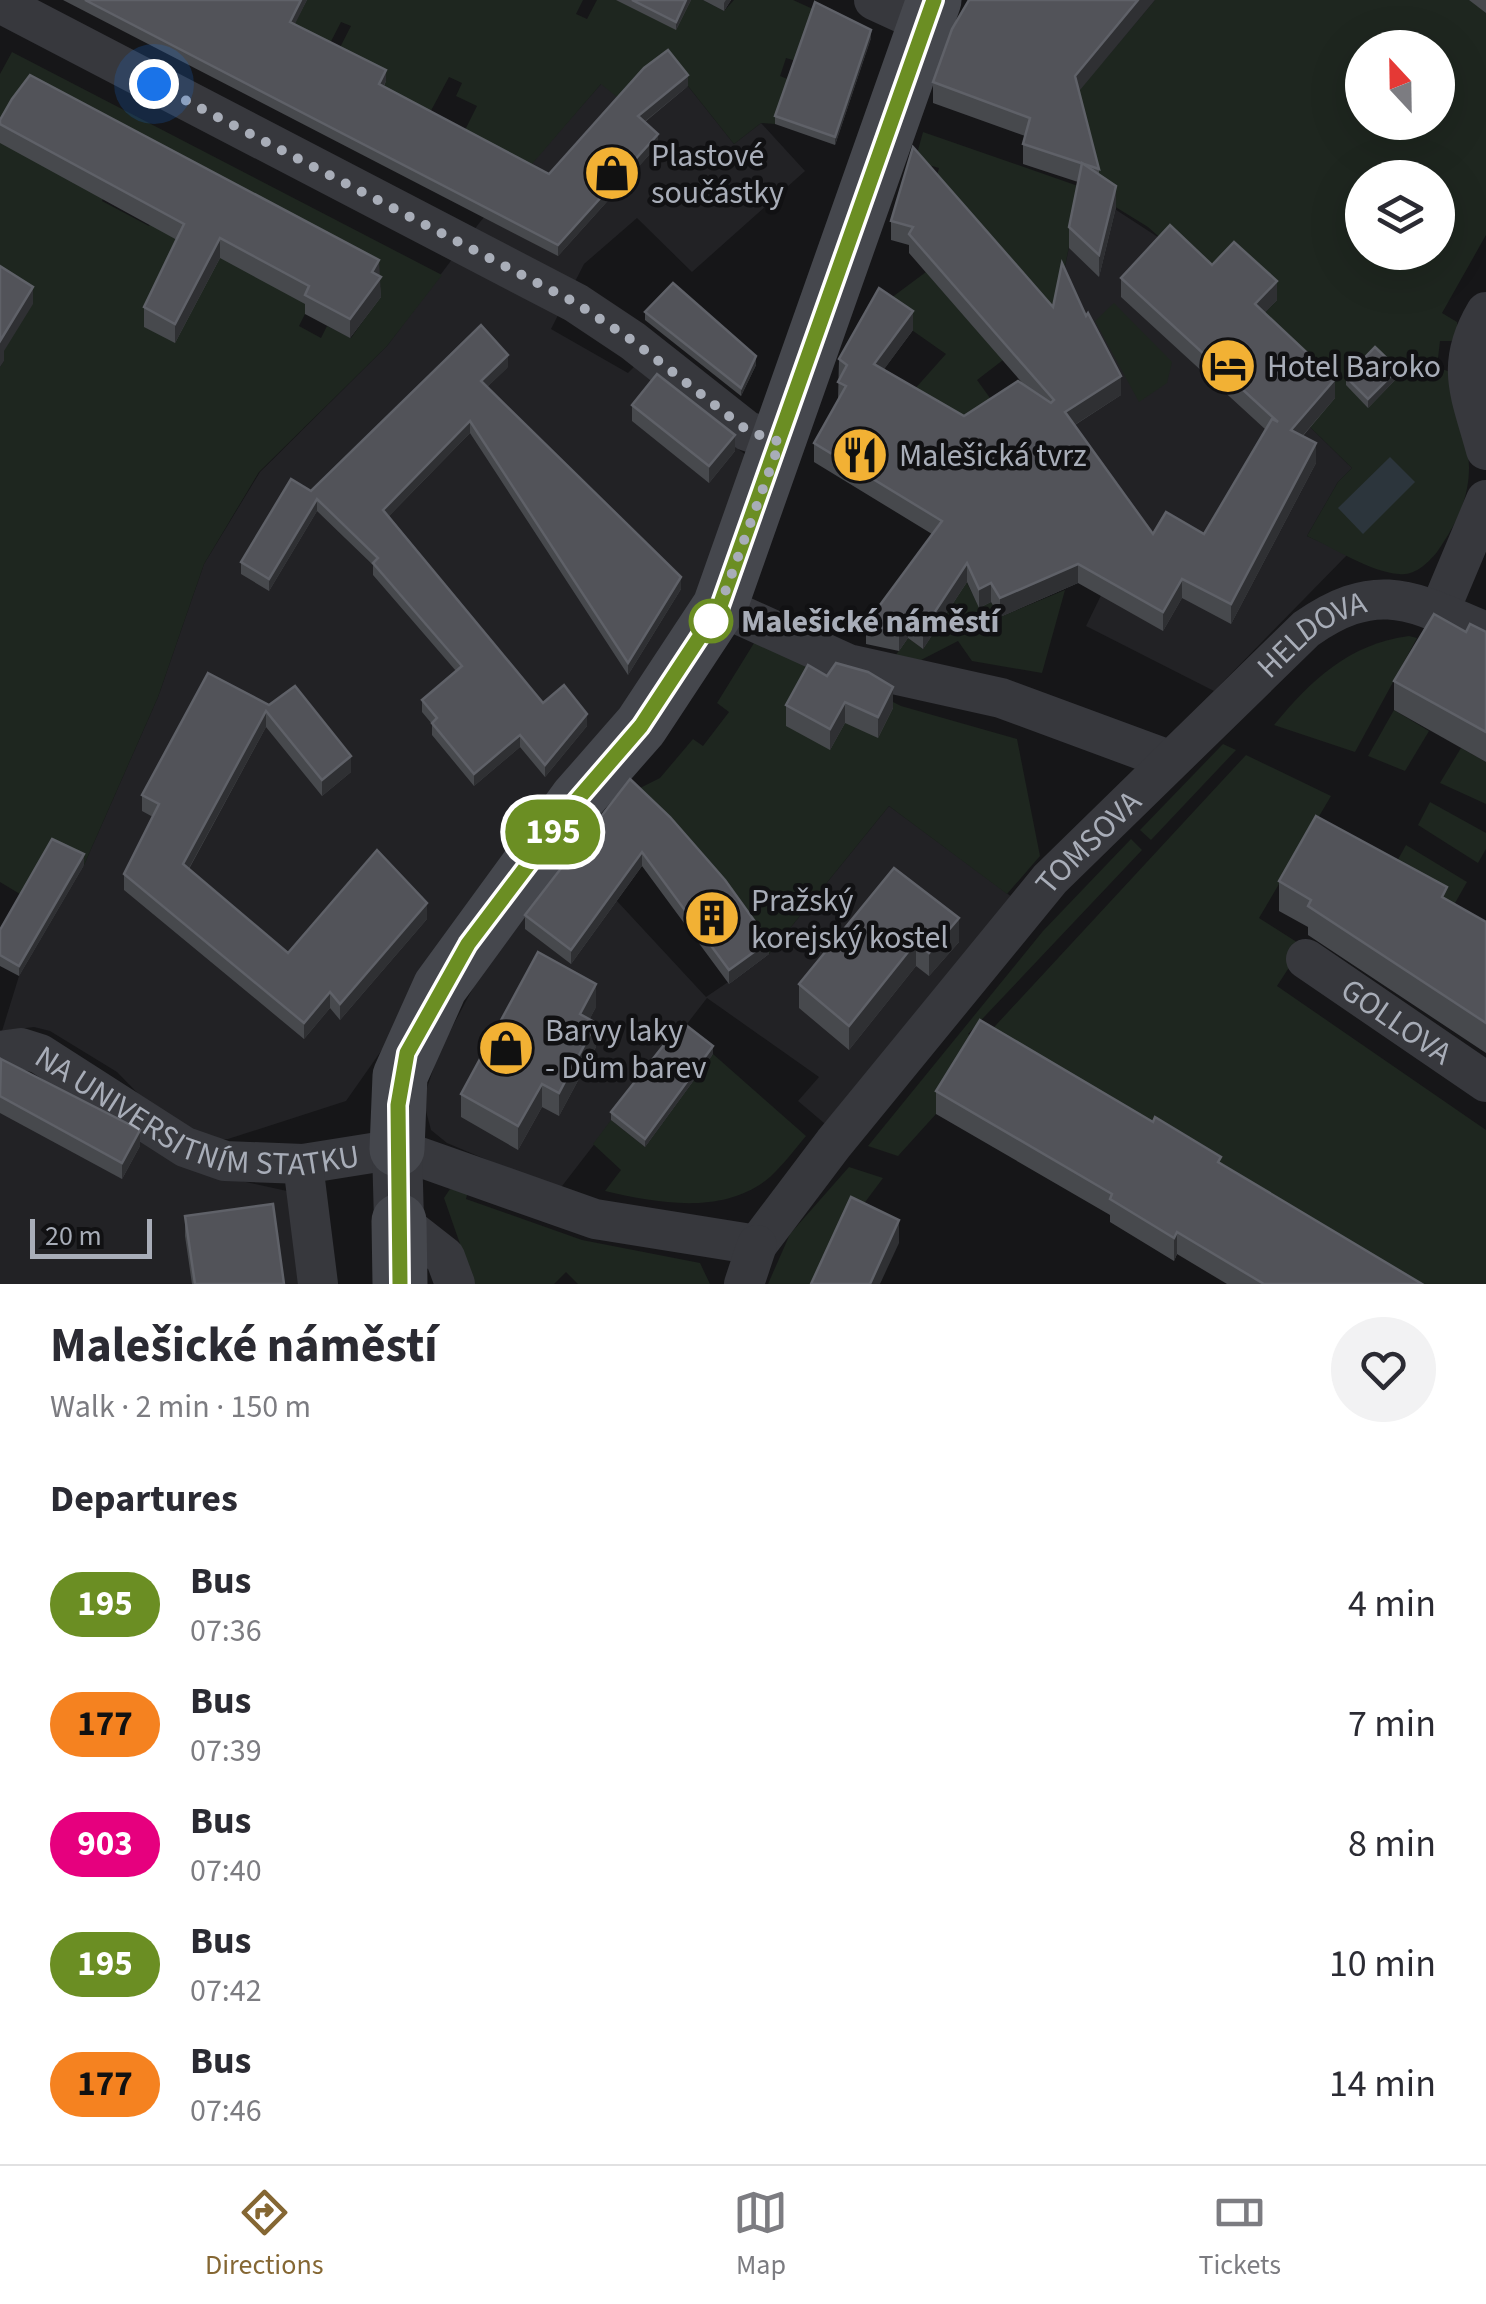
<!DOCTYPE html>
<html lang="en">
<head>
<meta charset="utf-8">
<style>
	:root { --surface:#fff; --page:#f2f2f3; --text:#2b2b33; --muted:#7c7c81; --line:#e1e1e2; --accent:#856733 }
	body { margin:0; font-family:"Source Sans 3",sans-serif; background:var(--page); color:var(--text); height:100vh; display:flex; flex-direction:column; font-size:38px; white-space:nowrap }
	* { box-sizing:border-box; margin:0 }
	p { font-size:32px; color:var(--muted) }
	.icon { flex:none; width:55px; height:55px; fill:none; stroke:currentColor; stroke-width:2; stroke-linecap:round; stroke-linejoin:round }
	.map { position:relative; height:1284px; overflow:hidden }
	.side { display:flex; flex-direction:column; background:var(--surface); flex:1 }
	.side>* { flex:none }
	.badge { padding:0 20px; border-radius:32px; font-size:35px; line-height:65px }
	.needle { width:65px; rotate:338deg }
	.controls { position:absolute; left:1345px; top:30px; display:grid; gap:20px }
	.controls a { display:grid; place-items:center; width:110px; height:110px; border-radius:50%; background:var(--surface); box-shadow:0 10px 40px #0002; font-size:50px }
	.scale { position:absolute; left:30px; bottom:25px; width:122px; box-sizing:border-box; padding-left:10px; border:5px solid #a8adb8; border-top:0; font-size:28px; line-height:35px; white-space:nowrap; color:#a8adb8; -webkit-text-stroke:8px #111113; paint-order:stroke }
	.you { position:absolute; width:50px; height:50px; margin:-25px; border:8px solid #fff; border-radius:50%; background:#1a73e8; box-shadow:0 0 0 15px #1a73e833 }
	.map>.badge { position:absolute; translate:-50% -50%; box-shadow:0 0 0 5px #fff }
	h2 { padding:0 50px; font-size:38px; line-height:90px }
	.round { display:grid; place-items:center; flex:none; width:105px; height:105px; border-radius:52px; background:var(--page) }
	.overview { display:flex; align-items:center; justify-content:space-between; height:170px; padding:0 50px }
	h1 { font-size:48px; font-weight:700; line-height:75px }
	ul { padding:0; list-style:none }
	li { display:flex; align-items:center; gap:30px; height:120px; padding:0 50px }
	li div { flex:1 }
	li b { display:block; font-size:38px }
	li em { font-style:normal }
	li .badge { min-width:110px; font-weight:700; text-align:center }
	.dock { display:flex; justify-content:space-around; align-items:center; height:140px; border-top:2px solid var(--line); background:var(--surface); font-size:28px; color:var(--muted) }
	.dock a { display:grid; justify-items:center; gap:5px }
	.dock .active { color:var(--accent) }
	.map>svg:first-child { display:block }
	.built { fill:#222225 }
	.green { fill:#1e261f; fill-rule:evenodd }
	.water { fill:#2c353c }
	.lines { fill:none; stroke-linecap:round; stroke-linejoin:round }
	.minor { stroke:#37383d; stroke-width:40 }
	.tertiary { stroke:#37383d; stroke-width:50 }
	.secondary { stroke:#45474d; stroke-width:55 }
	.wall { fill:#47494d }
	.shaded-wall { fill:#2f3033 }
	.building { fill:#525359; stroke:#5f6168; stroke-width:2.5 }
	.line-casing { stroke:#fff; stroke-width:22 }
	.line { stroke:#6b8e23; stroke-width:15 }
	.walk { stroke:#a8adb8; stroke-width:10; stroke-dasharray:0 18 }
	.stop-dot { fill:#fff; stroke:#6b8e23; stroke-width:5 }
	.labels { text-anchor:middle; stroke-width:9; stroke-linejoin:round; paint-order:stroke }
	.poi-label { font-size:32px; fill:#a8adb8; stroke:#111113; text-anchor:start }
	.stop-label { font-size:32px; font-weight:bold; fill:#a8adb8; stroke:#111113; text-anchor:start }
	.street-label { font-size:32px; fill:#a8adb8; stroke:#111113 }
</style>
</head>
<body>
<div class="map">
<svg width="1486" height="1284" viewBox="0 0 1486 1284">
	<rect width="100%" height="100%" fill="#161618"/>
	<!-- built -->
	<g class="built">
		<polygon points="668,61 734,144 761,123 805,171 692,272 637,218 584,264 551,329 628,373 636,365 747,456 697,601 346,1101 228,1139 212,1139 157,1113 117,1072 50,1031 34,1027 2,1031 19,976 84,865 158,697 204,564 260,472 387,346 480,222 601,84"/>
		<polygon points="1081,187 1170,245 1277,300 1310,427 1352,468 1338,482 1307,536 1348,554 1214,691 1086,626 1113,571 1039,466 1058,301"/>
		<polygon points="889,806 1016,900 830,1128 798,1101 819,1077 707,998 559,1190 447,1143 431,1130 423,1100 439,1052 491,954 561,856 617,901 706,997 769,954"/>
		<polygon points="0,1067 219,1176 287,1191 307,1284 0,1284"/>
	</g>
	<!-- green -->
	<g class="green">
		<polygon points="307,0 583,0 576,14 587,19 597,0 703,0 724,11 734,0 793,0 815,10 796,61 786,58 780,76 790,80 775,124 761,123 734,144 688,86 618,98 601,84 526,171 461,138 477,106 456,96 462,83 449,77 426,120 329,69 351,26 341,22 326,51 251,14 295,22"/>
		<path d="M1155 0H1486V235L1442 313 1457 322 1458 329 1452 341H1440L1437 367 1450 372C1469 450 1486 482 1437 552 1428 563 1415 576 1399 574 1370 572 1334 548 1307 536L1338 482 1352 468 1310 427 1255 323 1276 301 1212 284 1148 227 1101 198 1036 79 1103 62ZM1362 48H1438V122H1362ZM1362 178H1438V252H1362Z"/>
		<path d="M12 52 442 275 387 346 259 472 204 564 158 697 84 865 52 850 25 897 0 882V367L4 361 0 357V74ZM129 146 165 195 149 226 102 201ZM380 297 351 338 327 326 321 338 299 326 309 306 304 303Z"/>
		<polygon points="923,132 1081,187 1058,301 1042,314 932,193 939,168 915,161"/>
		<polygon points="926,272 1003,360 977,380 1008,423 982,446 905,400 946,354 879,307"/>
		<polygon points="1114,303 1172,362 1167,383 1139,402 1095,321"/>
		<polygon points="965,579 979,607 991,602 1000,617 1065,590 1042,673 972,661 958,641 921,660 895,656 908,638 923,649"/>
		<polygon points="759,635 901,706 1017,739 1040,856 1007,894 889,806 769,954 630,793 660,778 693,739 703,746 729,712 717,703"/>
		<path d="M1409 636 1417 638 1355 752 1274 725C1311 680 1349 644 1409 636Z"/>
		<polygon points="1394,710 1429,731 1405,771 1368,756"/>
		<polygon points="1223,744 1236,750 1151,840 1140,830"/>
		<polygon points="1461,748 1486,762 1486,804 1440,783"/>
		<polygon points="1246,755 1331,796 1259,918 1303,946 1277,986 1486,1130 1486,1284 1398,1284 984,1038"/>
		<polygon points="1430,802 1486,833 1486,849 1478,863 1418,825"/>
		<polygon points="1131,839 1142,850 968,1034 980,1043 936,1114 898,1156 868,1146 1043,931"/>
		<polygon points="1406,845 1467,882 1447,917 1385,883"/>
		<path d="M713 1054 806 1136C795 1149 783 1165 770 1177 724 1216 657 1203 605 1191L621 1170 593 1144 611 1120 645 1147Z"/>
		<polygon points="849,1167 883,1178 851,1221 822,1284 768,1284 790,1234"/>
		<polygon points="450,1189 468,1191 466,1199 582,1240 700,1263 710,1284 578,1284 566,1272 554,1284 474,1284 444,1198"/>
	</g>
	<!-- water -->
	<polygon class="water" points="1390,457 1415,482 1363,534 1338,508"/>
	<g class="lines">
		<!-- minor -->
		<g class="minor">
			<polyline points="874,0 924,23"/>
			<polyline points="0,3 576,303 633,341 747,431 780,442"/>
			<path d="M1486 312C1454 366 1471 394 1486 450"/>
			<polyline points="720,606 848,664 1001,698 1169,760"/>
			<polyline points="1439,612 1486,500"/>
			<path id="s1" d="M1306 959 1486 1082"/>
			<path id="s2" d="M0 1051 21 1048 40 1054 185 1147 225 1161 303 1164 397 1149 595 1219 757 1245 834 1143 1050 879 1306 629C1378 579 1412 601 1486 632"/>
			<polyline points="303,1164 318,1284"/>
			<polyline points="399,1221 445,1257 455,1284"/>
			<polyline points="744,1284 757,1245"/>
		</g>
		<!-- tertiary -->
		<polyline class="tertiary" points="397,1149 399,1221"/>
		<!-- secondary -->
		<g class="secondary">
			<polyline points="397,1149 400,1076 440,987 577,799 641,726 720,606 934,0"/>
			<polyline points="399,1221 400,1284"/>
		</g>
	</g>
	<!-- wall -->
	<g class="wall">
		<polygon points="63,0 307,0 294,24 386,81 384,86 549,174 688,86 645,122 658,145 558,256"/>
		<polygon points="616,0 691,0 676,30"/>
		<polygon points="703,0 731,0 724,11"/>
		<polygon points="1469,0 1486,0 1486,13"/>
		<polygon points="871,38 835,145 775,124 775,116"/>
		<polygon points="933,82 1079,92 1099,169 1099,174 1116,207 1099,277 1069,248 1069,227 1078,182 1023,164 1023,144 1025,136 933,103"/>
		<polygon points="0,120 379,276 381,297 350,338 305,314 305,304 220,258 175,343 144,327 144,307 177,240 0,143"/>
		<polygon points="913,147 1121,395 1075,425 1153,534 1204,534 1266,430 1121,297 1121,278 1212,265 1277,300 1264,313 1335,398 1303,436 1316,463 1231,624 1182,598 1163,631 1078,583 1000,617 991,602 979,608 967,582 923,649 908,638 899,651 866,644 866,624 932,534 814,462 814,443 838,401 839,359 913,330 884,369 964,416 1024,385 909,253 909,245 891,240 891,221"/>
		<polygon points="645,312 756,365 741,396 645,320"/>
		<polygon points="508,367 487,387 681,589 628,675 470,433 389,516 543,703 587,726 545,777 520,747 474,786 432,735 432,724 422,712 422,700 456,671 373,575 373,565 317,511 269,591 241,574 241,562 311,491"/>
		<polygon points="1346,377 1398,377 1368,408 1346,385"/>
		<polygon points="632,405 735,451 709,483 632,421"/>
		<polygon points="1466,632 1486,632 1486,762 1394,710 1394,681"/>
		<polygon points="208,673 351,772 322,796 266,727 189,869 288,953 427,919 340,1020 330,1008 304,1039 124,890 124,874 153,817 142,811 142,795"/>
		<polygon points="827,676 893,708 878,738 845,723 830,750 786,726 786,705"/>
		<polygon points="630,779 769,954 729,984 642,866 571,964 525,929 525,915"/>
		<polygon points="84,865 19,976 0,966 0,930"/>
		<polygon points="1279,881 1447,899 1486,922 1486,1053 1308,935 1308,927 1279,911"/>
		<polygon points="959,918 959,942 929,976 916,966 849,1050 799,1008 799,984"/>
		<polygon points="596,1007 589,1020 596,1047 559,1116 542,1107 518,1150 461,1117 461,1094"/>
		<polygon points="713,1054 645,1147 611,1120 611,1112"/>
		<polygon points="0,1061 140,1146 122,1179 0,1113"/>
		<polygon points="936,1091 1221,1164 1422,1284 1227,1284 1177,1254 1174,1261 1110,1222 1110,1215 936,1114"/>
		<polygon points="185,1216 284,1284 192,1284 185,1236"/>
	</g>
	<!-- shaded-wall -->
	<g class="shaded-wall">
		<polygon points="301,0 307,0 290,34 290,22"/>
		<polygon points="686,0 691,0 676,30 676,22"/>
		<polygon points="726,0 731,0 724,11 724,3"/>
		<polygon points="1138,0 1155,0 1075,96 1075,76"/>
		<polygon points="871,30 871,38 835,145 835,137"/>
		<polygon points="386,70 386,81 379,95 379,84"/>
		<polygon points="688,75 688,86 638,127 638,116"/>
		<polygon points="658,134 658,145 558,256 558,245"/>
		<polygon points="1116,186 1116,207 1099,277 1099,255"/>
		<polygon points="220,238 220,258 175,343 175,324"/>
		<polygon points="379,260 381,297 350,338 350,319"/>
		<polygon points="1277,281 1277,300 1255,323 1255,304"/>
		<polygon points="33,287 33,304 4,351 4,361 0,367 0,341"/>
		<polygon points="913,311 913,330 874,383 874,364"/>
		<polygon points="508,355 508,367 481,393 481,381"/>
		<polygon points="756,356 756,365 741,396 741,388"/>
		<polygon points="1398,369 1398,377 1368,408 1368,399"/>
		<polygon points="1121,376 1121,395 1065,431 1065,412"/>
		<polygon points="1335,379 1335,398 1291,449 1291,430"/>
		<polygon points="470,421 470,433 383,522 383,510"/>
		<polygon points="735,435 735,451 709,483 709,466"/>
		<polygon points="1316,443 1316,463 1231,624 1231,604"/>
		<polygon points="317,499 317,511 269,591 269,579"/>
		<polygon points="967,563 967,582 923,649 923,630"/>
		<polygon points="1078,564 1078,583 1000,617 1000,598"/>
		<polygon points="681,577 681,589 628,675 628,663"/>
		<polygon points="1182,579 1182,598 1163,631 1163,612"/>
		<polygon points="991,583 991,602 979,608 979,589"/>
		<polygon points="908,619 908,638 899,651 899,632"/>
		<polygon points="893,687 893,708 878,738 878,717"/>
		<polygon points="845,702 845,723 830,750 830,729"/>
		<polygon points="266,711 266,727 183,879 183,864"/>
		<polygon points="587,714 587,726 545,777 545,765"/>
		<polygon points="520,735 520,747 474,786 474,774"/>
		<polygon points="351,756 351,772 322,796 322,780"/>
		<polygon points="642,852 642,866 571,964 571,950"/>
		<polygon points="84,854 84,865 19,976 19,966"/>
		<polygon points="427,903 427,919 340,1020 340,1004"/>
		<polygon points="959,918 959,942 929,976 929,953"/>
		<polygon points="769,941 769,954 729,984 729,970"/>
		<polygon points="916,942 916,966 849,1050 849,1026"/>
		<polygon points="596,984 596,1007 580,1038 580,1014"/>
		<polygon points="330,992 330,1008 304,1039 304,1023"/>
		<polygon points="596,1023 596,1047 559,1116 559,1093"/>
		<polygon points="713,1046 713,1054 645,1147 645,1139"/>
		<polygon points="542,1084 542,1107 518,1150 518,1126"/>
		<polygon points="140,1130 140,1146 122,1179 122,1163"/>
		<polygon points="899,1220 899,1243 880,1284 870,1284"/>
		<polygon points="1177,1232 1177,1254 1174,1261 1174,1238"/>
	</g>
	<!-- building -->
	<g class="building">
		<polygon points="85,0 301,0 290,22 386,70 379,84 549,174 644,68 668,50 688,75 638,116 658,134 558,245"/>
		<polygon points="632,0 686,0 676,22"/>
		<polygon points="969,0 1138,0 1075,76 1099,169 1023,144 1030,118 933,82 952,29"/>
		<polygon points="815,2 871,30 835,137 775,116"/>
		<polygon points="30,75 379,260 372,272 381,277 350,319 305,295 309,286 220,238 175,324 144,307 184,224 0,124 0,120 12,99"/>
		<polygon points="913,147 1053,307 1062,263 1086,316 1088,313 1121,376 1065,412 1153,534 1166,512 1204,534 1272,419 1278,422 1121,278 1170,225 1212,265 1234,242 1277,281 1255,304 1335,379 1291,430 1316,443 1231,604 1182,579 1163,612 1078,564 1000,598 991,583 979,589 967,563 923,630 908,619 899,632 866,624 942,521 814,443 846,386 838,382 847,365 839,359 879,288 913,311 874,364 964,416 1018,381 1051,403 1054,400 909,234 913,227 891,221"/>
		<polygon points="1082,163 1116,186 1099,255 1069,227"/>
		<polygon points="0,266 33,287 0,341"/>
		<polygon points="673,283 756,356 741,388 645,312"/>
		<polygon points="481,325 508,355 481,381 681,577 628,663 470,421 383,510 543,703 564,685 587,714 545,765 520,735 474,774 432,723 437,718 422,700 462,666 373,563 378,558 317,499 269,579 241,562 291,479 311,491"/>
		<polygon points="1375,347 1398,369 1368,399 1346,377"/>
		<polygon points="657,374 735,435 709,466 632,405"/>
		<polygon points="1434,614 1466,632 1470,624 1486,632 1486,732 1394,681"/>
		<polygon points="836,663 868,672 893,687 878,717 845,702 830,729 786,705 808,665 827,676"/>
		<polygon points="208,673 269,705 295,686 351,756 322,780 266,711 183,864 288,953 377,850 427,903 340,1004 330,992 304,1023 124,874 159,804 142,795"/>
		<polygon points="630,779 670,817 725,880 769,941 729,970 642,852 571,950 525,915"/>
		<polygon points="1316,816 1447,887 1442,897 1486,922 1486,1023 1308,906 1311,900 1279,881"/>
		<polygon points="52,839 84,854 19,966 0,955 0,930"/>
		<polygon points="894,868 959,918 929,953 916,942 849,1026 799,984"/>
		<polygon points="538,952 596,984 580,1014 596,1023 559,1093 542,1084 518,1126 461,1094"/>
		<polygon points="980,1020 1153,1122 1155,1117 1221,1157 1218,1162 1422,1284 1264,1284 1177,1232 1174,1238 1110,1199 1112,1194 936,1091"/>
		<polygon points="682,1022 713,1046 645,1139 611,1112"/>
		<polygon points="1,1059 140,1130 122,1163 0,1096"/>
		<polygon points="851,1197 899,1220 870,1284 811,1284"/>
		<polygon points="273,1204 284,1284 195,1284 185,1216"/>
	</g>
	<g class="lines">
		<!-- line casing -->
		<g class="line-casing">
			<polyline id="line" points="400,1284 398,1105 407,1053 468,944 577,800 641,726 720,606 934,0"/>
		</g>
		<!-- line -->
		<use href="#line" class="line"/>
		<!-- walk -->
		<polyline class="walk" points="154,84 576,303 633,341 748,431 780,442 720,606 702,636 711,621"/>
	</g>
	<!-- icons -->
	<defs>
		<g id="shop-disc" transform="scale(2.875)"><circle r="9.5" fill="#f2b134" stroke="#111113"/><path d="M-5-2.5h2.3a2.7 3.5 0 0 1 5.4 0H5L5.5 6h-11ZM-1.5-2.5h3a1.5 2.3 0 0 0-3 0Z" fill="#111"/></g>
		<g id="hotel-disc" transform="scale(2.875)"><circle r="9.5" fill="#f2b134" stroke="#111113"/><path d="M-6-4.5h1.5V1H6V5H4.5V3h-9V5H-6ZM-4 0a1.8 1.8 0 1 1 3.6 0ZM.5 0V-2.5h3Q6-2.5 6 0Z" fill="#111"/></g>
		<g id="restaurant-disc" transform="scale(2.875)"><circle r="9.5" fill="#f2b134" stroke="#111113"/><path d="M-5-6h1v4h1v-4h1v4h1v-4h1v5L-1.5 .5V6h-2V.5L-5-1ZM5-6V6H3V1.5H1.5Q1.5-4 5-6Z" fill="#111"/></g>
		<g id="building-disc" transform="scale(2.875)"><circle r="9.5" fill="#f2b134" stroke="#111113"/><path d="M-4-6H4V6H1V3H-1V6H-4ZM-2.5-4.3h1.7v1.8h-1.7ZM.8-4.3h1.7v1.8H.8ZM-2.5-1h1.7V.8h-1.7ZM.8-1h1.7V.8H.8Z" fill="#111"/></g>
	</defs>
	<g fill-rule="evenodd">
		<use href="#shop-disc" x="612" y="173"/>
		<use href="#hotel-disc" x="1228" y="366"/>
		<use href="#restaurant-disc" x="860" y="455"/>
		<use href="#building-disc" x="712" y="918"/>
		<use href="#shop-disc" x="506" y="1048"/>
	</g>
	<!-- markers -->
	<circle class="stop-dot" cx="711" cy="621" r="20"/>
	<g class="labels">
		<!-- poi labels -->
		<g class="poi-label">
			<text x="651" y="166">Plastové<tspan x="651" dy="37">součástky</tspan></text>
			<text x="1267" y="377">Hotel Baroko</text>
			<text x="899" y="466">Malešická tvrz</text>
			<text x="751" y="911">Pražský<tspan x="751" dy="37">korejský kostel</tspan></text>
			<text x="545" y="1041">Barvy laky<tspan x="545" dy="37">- Dům barev</tspan></text>
		</g>
		<!-- stop labels -->
		<g class="stop-label">
			<text x="741" y="632">Malešické náměstí</text>
		</g>
		<!-- street labels -->
		<g class="street-label">
			<text dy="11" stroke="none"><textPath href="#s2" startOffset="1632">HELDOVA</textPath></text>
			<text dy="11" stroke="none"><textPath href="#s2" startOffset="1325">TOMSOVA</textPath></text>
			<text dy="11" stroke="none"><textPath href="#s1" startOffset="110">GOLLOVA</textPath></text>
			<text dy="11" stroke="none"><textPath href="#s2" startOffset="215">NA UNIVERSITNÍM STATKU</textPath></text>
		</g>
	</g>
</svg>
<div class="controls">
<a><svg class="needle" viewBox="-14 -14 28 28"><path d="M0-13l5 13h-10z" fill="#e53935"/><path d="M0 13l5-13h-10z" fill="#7c7c81"/></svg></a>
<a><svg class="icon" aria-label="layers" viewBox="0 0 24 24"><path d="M12 4l9 5-9 5-9-5zM3 14l9 5 9-5"/></svg></a>
</div>
<div class="scale">20 m</div>
<div class="you" style="left:154px;top:84px"></div>
<b class="badge" style="left:553px;top:832px;background:#6b8e23;color:#fff">195</b>
</div>
<section class="side">
<div class="overview"><div><h1>Malešické náměstí</h1><p>Walk · 2 min · 150 m</p></div><a class="round"><svg class="icon" aria-label="heart" viewBox="0 0 24 24"><path d="M12 20l-8-8c-3-5 5-10 8-4 3-6 11-1 8 4z"/></svg></a></div>
<h2>Departures</h2>
<ul>
<li><span class="badge" style="background:#6b8e23;color:#fff">195</span><div><b>Bus</b><p>07:36</p></div><em>4 min</em></li>
<li><span class="badge" style="background:#f58220;color:#111">177</span><div><b>Bus</b><p>07:39</p></div><em>7 min</em></li>
<li><span class="badge" style="background:#e6007e;color:#fff">903</span><div><b>Bus</b><p>07:40</p></div><em>8 min</em></li>
<li><span class="badge" style="background:#6b8e23;color:#fff">195</span><div><b>Bus</b><p>07:42</p></div><em>10 min</em></li>
<li><span class="badge" style="background:#f58220;color:#111">177</span><div><b>Bus</b><p>07:46</p></div><em>14 min</em></li>
</ul>
</section>
<nav class="dock">
<a class="active"><svg class="icon" aria-label="directions" viewBox="0 0 24 24"><path d="M12 3l9 9-9 9-9-9zM9 14v-3h6M13 9l2 2-2 2"/></svg>Directions</a>
<a><svg class="icon" aria-label="map" viewBox="0 0 24 24"><path d="M3 6l6-2 6 2 6-2v14l-6 2-6-2-6 2zM9 4v14M15 6v14"/></svg>Map</a>
<a><svg class="icon" aria-label="tickets" viewBox="0 0 24 24"><path d="M3 7h18v10H3zM15 7v10"/></svg>Tickets</a>
</nav>
</body>
</html>
